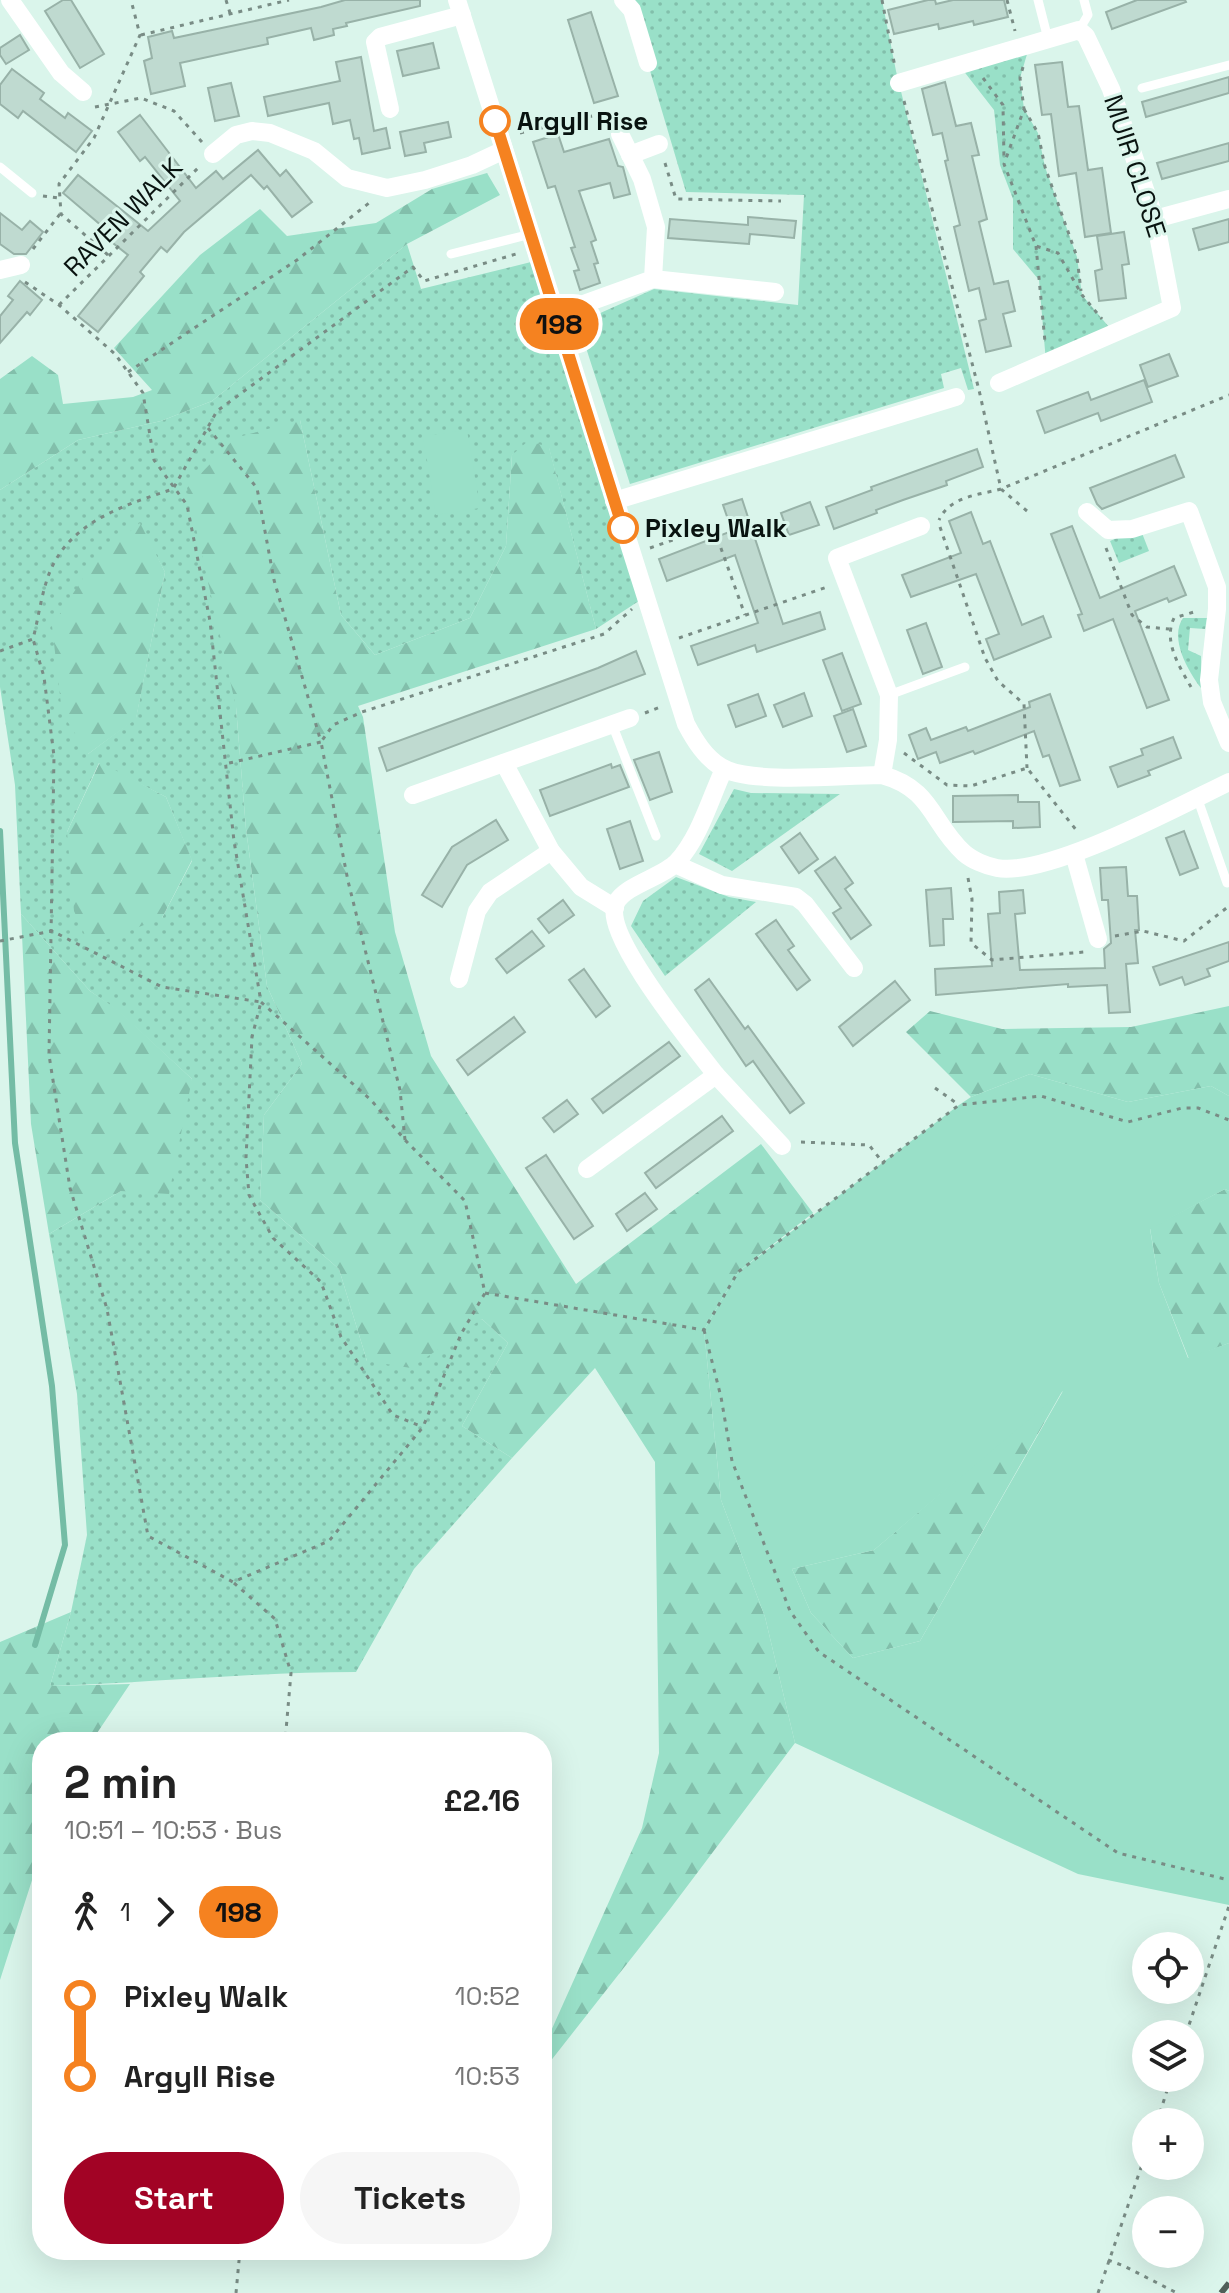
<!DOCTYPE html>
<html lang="en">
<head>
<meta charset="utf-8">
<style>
	:root { --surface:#fff; --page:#f6f6f6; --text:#222; --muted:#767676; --accent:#a20325 }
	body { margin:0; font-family:"Space Grotesk",sans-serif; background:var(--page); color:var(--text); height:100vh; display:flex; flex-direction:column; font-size:30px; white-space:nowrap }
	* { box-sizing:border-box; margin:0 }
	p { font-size:26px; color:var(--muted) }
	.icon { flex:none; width:44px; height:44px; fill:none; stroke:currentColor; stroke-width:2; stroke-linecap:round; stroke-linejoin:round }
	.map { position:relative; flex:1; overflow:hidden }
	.panel { position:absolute; left:32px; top:1732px; width:520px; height:528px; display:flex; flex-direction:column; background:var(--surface); border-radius:32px; box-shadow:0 8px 32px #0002 }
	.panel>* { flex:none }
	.badge { padding:0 16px; border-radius:26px; font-size:28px; line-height:52px }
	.fabs { position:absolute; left:1132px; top:1932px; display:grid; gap:16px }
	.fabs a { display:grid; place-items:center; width:72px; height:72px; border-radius:50%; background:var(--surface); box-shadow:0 8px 32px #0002; font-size:40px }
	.map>.badge { position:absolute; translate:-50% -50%; box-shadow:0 0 0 4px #fff }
	.legs { display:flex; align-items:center; gap:12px; height:88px; padding:0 32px; font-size:26px }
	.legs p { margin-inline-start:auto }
	.summary { display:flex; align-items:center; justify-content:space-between; height:136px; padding:0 32px }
	h1 { font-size:44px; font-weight:600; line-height:60px }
	.button { display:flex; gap:16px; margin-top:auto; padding:16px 32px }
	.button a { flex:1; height:92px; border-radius:48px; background:var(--accent); color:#fff; font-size:32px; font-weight:600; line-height:92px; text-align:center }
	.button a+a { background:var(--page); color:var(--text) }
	ul { padding:0 32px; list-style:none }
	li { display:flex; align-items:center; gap:28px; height:80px; font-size:30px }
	li i { display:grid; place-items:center; width:12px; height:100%; margin:0 10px; background:currentColor }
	li i::after { content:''; width:20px; height:20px; margin:-10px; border:6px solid; border-radius:50%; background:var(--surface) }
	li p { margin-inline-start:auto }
	li:first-child i { background:linear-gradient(#0000 50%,currentColor 0) }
	li:last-child i { background:linear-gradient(currentColor 50%,#0000 0) }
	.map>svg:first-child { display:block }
	.grass { fill:url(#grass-dots); fill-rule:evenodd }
	.forest { fill:url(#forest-firs) }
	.park { fill:#99e0c8; fill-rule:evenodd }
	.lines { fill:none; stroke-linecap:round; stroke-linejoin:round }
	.stream { stroke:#74bca5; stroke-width:6 }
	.building { fill:#bfdad0; stroke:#98b2a8; stroke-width:2 }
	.path { stroke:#798c85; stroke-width:3; stroke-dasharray:4 6; stroke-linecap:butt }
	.lane { stroke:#fff; stroke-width:9 }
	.street { stroke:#fff; stroke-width:18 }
	.rail { stroke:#4e5e58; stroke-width:6; stroke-dasharray:16 8; stroke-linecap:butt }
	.line-1-casing { stroke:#fff; stroke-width:18 }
	.line-1 { stroke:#f58220; stroke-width:12 }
	.stop-1-dot { fill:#fff; stroke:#f58220; stroke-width:4 }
	.labels { text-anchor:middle; stroke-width:6; stroke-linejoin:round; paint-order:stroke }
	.stop-label { font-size:26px; font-weight:bold; fill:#091310; stroke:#daf5eb; text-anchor:start }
	.street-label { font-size:26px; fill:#091310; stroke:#daf5eb }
</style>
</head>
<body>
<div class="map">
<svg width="1229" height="2293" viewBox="0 0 1229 2293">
	<defs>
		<pattern id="grass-dots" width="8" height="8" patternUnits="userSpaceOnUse" patternTransform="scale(2)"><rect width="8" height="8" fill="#99e0c8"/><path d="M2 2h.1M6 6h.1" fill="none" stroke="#82bfab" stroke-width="1.8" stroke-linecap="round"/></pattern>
		<pattern id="forest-firs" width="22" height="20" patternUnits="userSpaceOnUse" patternTransform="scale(2)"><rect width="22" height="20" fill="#99e0c8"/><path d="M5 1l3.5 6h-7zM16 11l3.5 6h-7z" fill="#82bfab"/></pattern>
	</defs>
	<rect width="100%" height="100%" fill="#daf5eb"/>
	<!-- grass -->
	<g class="grass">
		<polygon points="623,0 882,0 896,71 974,389 968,390 961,368 941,374 944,388 630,484 578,323 654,289 798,305 804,195 686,192 632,10"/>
		<polygon points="1030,44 1020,78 1024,109 1038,133 1045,167 1077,257 1082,295 1114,333 1046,362 1039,280 1013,249 1013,199 1000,165 994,110 959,65"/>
		<path d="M407 244 421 289 535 261 645 597 596 629 549 448 512 455 506 546 470 618 375 655 341 615 300 420 236 707 246 829 267 986 302 1064 264 1115 260 1200 339 1269 367 1361 482 1319 508 1343 462 1426 512 1458 414 1569 356 1672C254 1672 152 1683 50 1686L71 1612 87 1535 77 1394 49 1234 121 1191 192 1079 118 1011 90 991 21 914 15 785 0 687V490L78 440 161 421 212 401ZM139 524 165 572 136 718 88 754ZM99 763 166 797 192 861 162 918 67 832Z"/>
		<polygon points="1140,528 1149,551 1119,563 1110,541"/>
		<path d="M1183 618H1207L1205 629 1190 628 1188 650 1201 656V688C1188 671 1169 638 1183 618Z"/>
		<polygon points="734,789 751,793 840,794 732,871 699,854"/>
		<polygon points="676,877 729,897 756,902 665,976 631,926 643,901"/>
	</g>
	<!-- forest -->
	<g class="forest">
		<polygon points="487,173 500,195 407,244 212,401 161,421 78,440 0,490 0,379 32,356 58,375 63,404 133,397 152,390 114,348 200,255 260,209 287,236 376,223 432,189"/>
		<polygon points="300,420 341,615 375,655 470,618 506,546 512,455 528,441 549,447 596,629 358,706 363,717 395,932 431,1056 576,1284 761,1144 813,1213 738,1272 704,1330 721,1500 765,1617 795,1743 670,1909 542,2072 542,2051 642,1828 659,1753 655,1462 595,1368 512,1458 462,1426 508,1343 482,1319 411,1368 367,1361 339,1269 260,1200 264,1115 302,1064 267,986 246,829 236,707 187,488 235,438"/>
		<polygon points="140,523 165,572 136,719 88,754 62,713 52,626 94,561"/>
		<polygon points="100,762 166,797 192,860 162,918 90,946 74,911 67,832"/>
		<polygon points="21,914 90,991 118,1010 192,1079 169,1194 121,1191 49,1234 31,1124"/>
		<polygon points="1229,1006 1229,1096 1211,1086 1128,1102 1030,1074 971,1097 906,1032 930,1011 1002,1029 1131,1027"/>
		<polygon points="1225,1189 1229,1191 1229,1343 1189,1359 1159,1283 1150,1228"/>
		<polygon points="1064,1388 920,1641 853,1658 811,1613 792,1569 874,1550"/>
		<polygon points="71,1612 50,1686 130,1684 91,1742 42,1742 42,1849 0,1980 0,1642"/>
	</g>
	<!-- park -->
	<g class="park">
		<polygon points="467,430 480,508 436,515 423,436"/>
		<path d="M1030 1074 1128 1102 1211 1086 1229 1096V1191L1225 1189 1150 1229 1159 1283 1188 1358 1229 1343V1905L1078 1874 795 1743 765 1617 721 1500 704 1330 738 1272 959 1105 971 1097ZM1063 1391 920 1641 853 1658 811 1613 792 1569 874 1550Z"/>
	</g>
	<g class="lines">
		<!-- stream -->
		<polyline class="stream" points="0,831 15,1143 52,1386 65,1545 35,1645"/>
	</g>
	<!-- building -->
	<g class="building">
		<polygon points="63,0 71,0 104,54 80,68 45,11"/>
		<polygon points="345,0 420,0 420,6 346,23 347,26 333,29 334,35 314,40 311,28 267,38 268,44 180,63 185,86 151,94 144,61 152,58 148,37 172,31 174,38 321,7"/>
		<polygon points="928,0 935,0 936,4 953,0 1004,0 1008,17 974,25 973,21 939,29 938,24 894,34 888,10"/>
		<polygon points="1137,0 1185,0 1186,2 1112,29 1106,12"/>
		<polygon points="591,12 618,96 594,103 568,20"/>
		<polygon points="20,35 29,50 6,64 0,55 0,48"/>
		<polygon points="433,43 439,68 403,76 397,51"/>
		<polygon points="361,57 374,131 386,128 390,148 362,154 359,138 354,139 350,120 333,124 329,103 268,116 264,97 340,81 336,62"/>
		<polygon points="1062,62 1068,107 1079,106 1088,170 1102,168 1111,233 1085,237 1076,173 1059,176 1051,114 1042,115 1035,65"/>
		<polygon points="12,69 44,93 40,99 65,118 68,113 92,131 76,152 23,111 18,118 0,104 0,85"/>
		<polygon points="1229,77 1229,93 1146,117 1142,102"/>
		<polygon points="945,82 956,126 971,123 979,155 972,156 987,219 979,222 994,284 1008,281 1015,311 1003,314 1011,346 986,352 979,321 986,319 979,288 969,291 954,227 960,225 945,161 948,160 942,133 933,135 922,89"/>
		<polygon points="231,83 239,116 215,121 208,88"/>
		<polygon points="140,115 196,188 216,171 223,179 258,150 280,176 286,170 312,202 292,217 267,186 264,189 251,175 184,232 167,252 161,247 140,272 144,276 98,332 78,316 128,255 99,232 103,227 63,193 78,175 148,231 180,201 145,157 140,161 118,132"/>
		<polygon points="448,122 451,137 424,143 426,152 405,156 400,132"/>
		<polygon points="558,134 564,152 609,139 618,166 623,167 630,194 614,198 610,183 579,191 596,240 591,242 598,263 594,264 600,283 580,290 574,271 579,270 571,248 575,247 555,186 548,188 533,142"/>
		<polygon points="1229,143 1229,161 1162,179 1157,163"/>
		<polygon points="0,213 22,230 30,221 43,232 26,254 14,254 0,244"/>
		<polygon points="748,217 796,221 794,238 750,234 749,244 668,238 670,219 748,225"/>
		<polygon points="1229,219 1229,242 1199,250 1193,229"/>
		<polygon points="1124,232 1129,264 1122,265 1126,298 1099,301 1095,271 1102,269 1097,236"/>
		<polygon points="20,281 42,300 30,315 27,312 0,343 0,316 13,300 8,296"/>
		<polygon points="1169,354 1178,376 1148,387 1140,365"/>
		<polygon points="1144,380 1152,402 1101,421 1098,413 1045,433 1037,411 1088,392 1091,400"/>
		<polygon points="977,449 983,467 946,481 947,485 903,500 876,510 877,513 834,529 826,507 872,490 871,487"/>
		<polygon points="1175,455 1184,477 1102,509 1097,504 1090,488"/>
		<polygon points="742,499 783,624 820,612 825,629 757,652 755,645 698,665 691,646 758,623 735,555 667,581 659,559 732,531 723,505"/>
		<polygon points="810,502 819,525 789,535 781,513"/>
		<polygon points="971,512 983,544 990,541 1022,625 1043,616 1051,637 994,660 986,639 999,634 976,574 911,597 902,575 961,553 949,521"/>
		<polygon points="1072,526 1100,598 1174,566 1186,595 1169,602 1167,598 1135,611 1169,700 1147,708 1113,619 1084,631 1078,615 1082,614 1051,534"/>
		<polygon points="926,623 942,667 923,674 907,630"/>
		<polygon points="636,651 645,674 387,771 379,748 598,668"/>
		<polygon points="842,653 861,704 842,711 823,660"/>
		<polygon points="804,693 812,716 783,727 774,705"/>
		<polygon points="758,694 766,716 736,727 728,705"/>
		<polygon points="1050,694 1080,780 1060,786 1049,755 1043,757 1034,731 975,754 973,751 940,763 936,752 918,759 909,735 926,728 931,740 966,727 968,731 1030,707 1029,702"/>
		<polygon points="853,709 866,746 847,752 834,716"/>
		<polygon points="1173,737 1181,758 1148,771 1150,775 1118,787 1110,767 1143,755 1141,749"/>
		<polygon points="659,752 672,792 650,800 634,760"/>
		<polygon points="611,764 612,768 620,765 629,787 550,816 540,790"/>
		<polygon points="1018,795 1018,802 1039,802 1040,827 1013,828 1013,821 953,822 953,796"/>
		<polygon points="496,820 508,840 467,865 442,907 422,895 452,847"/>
		<polygon points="630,821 643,861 620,869 607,829"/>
		<polygon points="1184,831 1198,868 1180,875 1166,838"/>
		<polygon points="800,833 818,859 799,873 781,847"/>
		<polygon points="835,857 853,883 845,889 871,925 851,939 833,913 841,908 815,871"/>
		<polygon points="1126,867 1128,896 1137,896 1139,930 1135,930 1138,963 1126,964 1130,1012 1109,1013 1107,985 1068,987 1068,984 936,995 935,969 992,966 988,914 1000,913 999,892 1023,890 1025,913 1015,914 1020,970 1105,968 1104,949 1111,943 1108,900 1102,900 1100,868"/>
		<polygon points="951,888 953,919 943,919 944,945 930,946 926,890"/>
		<polygon points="563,900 574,915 549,933 538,919"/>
		<polygon points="776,920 794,946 788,950 810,980 797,990 756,934"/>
		<polygon points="532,931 544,946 507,973 496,959"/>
		<polygon points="1229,942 1229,961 1207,969 1210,976 1185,985 1182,977 1160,985 1153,967"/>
		<polygon points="584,969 610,1006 596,1017 569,980"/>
		<polygon points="709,979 745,1029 748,1026 804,1103 790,1113 753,1061 746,1066 695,990"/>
		<polygon points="895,981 910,1000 853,1046 839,1027"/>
		<polygon points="514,1017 525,1032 468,1075 457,1060"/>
		<polygon points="669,1042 680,1056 603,1113 592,1099"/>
		<polygon points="567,1100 578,1114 554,1132 543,1118"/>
		<polygon points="722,1116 733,1131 656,1188 645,1173"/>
		<polygon points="546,1155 593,1226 574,1239 526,1168"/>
		<polygon points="645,1193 657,1209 627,1231 616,1214"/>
	</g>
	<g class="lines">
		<!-- path -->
		<g class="path">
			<polyline points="226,0 230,13"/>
			<polyline points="882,0 895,67"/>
			<polyline points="1007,0 1015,31"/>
			<polyline points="141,35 289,0"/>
			<polyline points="1023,67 1020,78 1024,109 1004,164 1036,246 1058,253 1082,295 1102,319"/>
			<polyline points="983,78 1003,105 1004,160"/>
			<path d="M904 101 979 390 1001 489C979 495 950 496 939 520"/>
			<polyline points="95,107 141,98 174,111 202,142"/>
			<polyline points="1024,109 1038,133 1045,167 1077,257 1081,291"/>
			<polyline points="520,133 605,113 613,116"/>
			<polyline points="665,163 676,199 781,201"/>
			<polyline points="43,196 58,198"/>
			<polyline points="1036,246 1045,342"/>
			<polyline points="33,249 60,214"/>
			<polyline points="108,255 61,214 59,184 94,138 140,35 131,0"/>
			<polyline points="25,282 59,305 115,354 128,372 143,393 154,460 187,505 210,621 234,841 261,1002 371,1100 405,1140 465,1201 485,1293 461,1334 423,1427 329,1541 233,1582 148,1536 107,1309 70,1188 49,1055 54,756 44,677 33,639"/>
			<polyline points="59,305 199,167"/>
			<polyline points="128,372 297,260 369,203"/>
			<polyline points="208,428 257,488 274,580 321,742 225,764"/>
			<polyline points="1027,511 1001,489 1229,395"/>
			<polyline points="940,527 985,658 998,681 1024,704 1027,768"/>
			<polyline points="650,548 713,526 745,615"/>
			<polyline points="1106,548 1132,615 1147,627 1169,629"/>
			<polyline points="679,638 830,586"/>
			<path d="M0 651 33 639C39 616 42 588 52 567 74 520 128 504 173 489L217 411 413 267 424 281 516 254"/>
			<path d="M1191 687C1179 666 1163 641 1174 618L1197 611"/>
			<polyline points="645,713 660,707"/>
			<polyline points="904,753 947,785 971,786 1027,768 1077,831"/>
			<polyline points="968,878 972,899 971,943 992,960 1084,952"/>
			<polyline points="1115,936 1143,931 1184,941 1229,906"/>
			<polyline points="0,941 52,931 162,987 261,1002 252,1037 246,1158 249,1195 273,1238 321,1282 341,1337 393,1415 423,1427"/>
			<polyline points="935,1088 959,1105"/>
			<polyline points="405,1140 400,1090 348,881 321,742 333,725 362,712 604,634 632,609"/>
			<polyline points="801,1142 869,1145 884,1164"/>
			<polyline points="485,1293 704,1330 738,1272 959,1105 1041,1096 1128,1122 1182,1108 1198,1108 1229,1120"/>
			<polyline points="704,1330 721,1397 732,1461 790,1611 819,1652 1118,1853 1229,1880"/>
			<polyline points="234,1583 275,1619 291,1673 285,1742"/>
			<polyline points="1186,2034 1229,1906"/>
			<polyline points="1157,2122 1171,2078"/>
			<polyline points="1108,2260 1124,2266 1177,2293"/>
			<polyline points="236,2293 240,2250"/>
			<polyline points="1098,2293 1146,2153"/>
		</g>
		<!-- lane -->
		<g class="lane">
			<polyline points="1038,0 1048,39"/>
			<polyline points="1079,30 1088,15 1084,0"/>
			<polyline points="1142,88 1229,65"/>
			<polyline points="0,167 32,193"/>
			<polyline points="451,254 531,234"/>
			<polyline points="889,695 965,667"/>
			<polyline points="612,724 656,836"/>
			<polyline points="1197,797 1227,883"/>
		</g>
		<!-- street -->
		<g class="street">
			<polyline points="10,0 61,73 83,92"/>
			<path d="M457 0 686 724C695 741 705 757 721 767 750 785 845 775 882 775 933 789 931 823 964 853 972 860 986 866 997 868 1048 877 1179 806 1229 782"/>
			<polyline points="623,0 632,10 648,63"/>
			<polyline points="899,83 1079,30 1086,36 1111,89 1155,219 1172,308 999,383"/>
			<polyline points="390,109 375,42 380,37 462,15"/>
			<polyline points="213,154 236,135 252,131 270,133 314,151 347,178 387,188 425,180 472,165 504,150"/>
			<polyline points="630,155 659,144"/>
			<polyline points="1155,219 1229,199"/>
			<polyline points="0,270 21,265"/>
			<polyline points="653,279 775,292"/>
			<polyline points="556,314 653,279 656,227 642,179 620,134"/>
			<polyline points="614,501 956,397"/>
			<polyline points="1087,512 1108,530 1132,529 1189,511 1217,587 1217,609 1209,680 1212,702 1229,743"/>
			<polyline points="504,763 551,851 581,887 615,908"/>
			<polyline points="882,775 888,740 889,695 837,558 921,526"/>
			<polyline points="413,795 630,718"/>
			<polyline points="1074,854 1098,939"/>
			<polyline points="675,864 722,885 796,897 805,904 854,968"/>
			<polyline points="459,979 477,911 490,892 551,851"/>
			<polyline points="716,1075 782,1146"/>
			<path d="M587 1169 716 1075C695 1047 601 934 616 903 625 885 663 877 677 862 700 837 710 799 724 769"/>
		</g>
		<!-- rail -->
		<polyline class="rail" points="1221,2293 1229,2283"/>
	</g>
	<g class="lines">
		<!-- line-1 casing -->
		<g class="line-1-casing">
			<polyline id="line-1" points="495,121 623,528"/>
		</g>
		<!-- line-1 -->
		<use href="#line-1" class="line-1"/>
	</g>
	<!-- markers -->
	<g class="stop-1-dot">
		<circle cx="495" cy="121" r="14"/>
		<circle cx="623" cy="528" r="14"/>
	</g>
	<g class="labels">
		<!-- stop labels -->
		<g class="stop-label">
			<text x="517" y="130">Argyll Rise</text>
			<text x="645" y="537">Pixley Walk</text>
		</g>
		<!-- street labels -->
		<g class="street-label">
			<text transform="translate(1135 166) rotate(72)" y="9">MUIR CLOSE</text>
			<text transform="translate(123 217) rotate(-45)" y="9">RAVEN WALK</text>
		</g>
	</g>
</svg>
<div class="fabs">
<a><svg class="icon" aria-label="locate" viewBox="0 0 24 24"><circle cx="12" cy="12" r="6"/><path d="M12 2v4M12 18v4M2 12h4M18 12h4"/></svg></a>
<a><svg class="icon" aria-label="layers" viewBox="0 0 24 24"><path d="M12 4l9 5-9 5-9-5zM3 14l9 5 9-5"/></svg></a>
<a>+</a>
<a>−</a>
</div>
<b class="badge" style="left:559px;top:324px;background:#f58220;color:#111">198</b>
<section class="panel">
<div class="summary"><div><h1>2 min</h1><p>10:51 – 10:53 · Bus</p></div><b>£2.16</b></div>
<div class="legs"><svg class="icon" aria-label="walk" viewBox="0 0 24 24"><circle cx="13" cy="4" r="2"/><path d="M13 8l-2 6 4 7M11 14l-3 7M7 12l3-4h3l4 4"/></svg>1<svg class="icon" aria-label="forward" viewBox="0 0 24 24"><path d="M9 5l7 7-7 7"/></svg><b class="badge" style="background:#f58220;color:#111">198</b></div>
<ul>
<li><i style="color:#f58220"></i><b>Pixley Walk</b><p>10:52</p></li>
<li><i style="color:#f58220"></i><b>Argyll Rise</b><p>10:53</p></li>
</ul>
<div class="button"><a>Start</a><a>Tickets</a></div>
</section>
</div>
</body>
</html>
